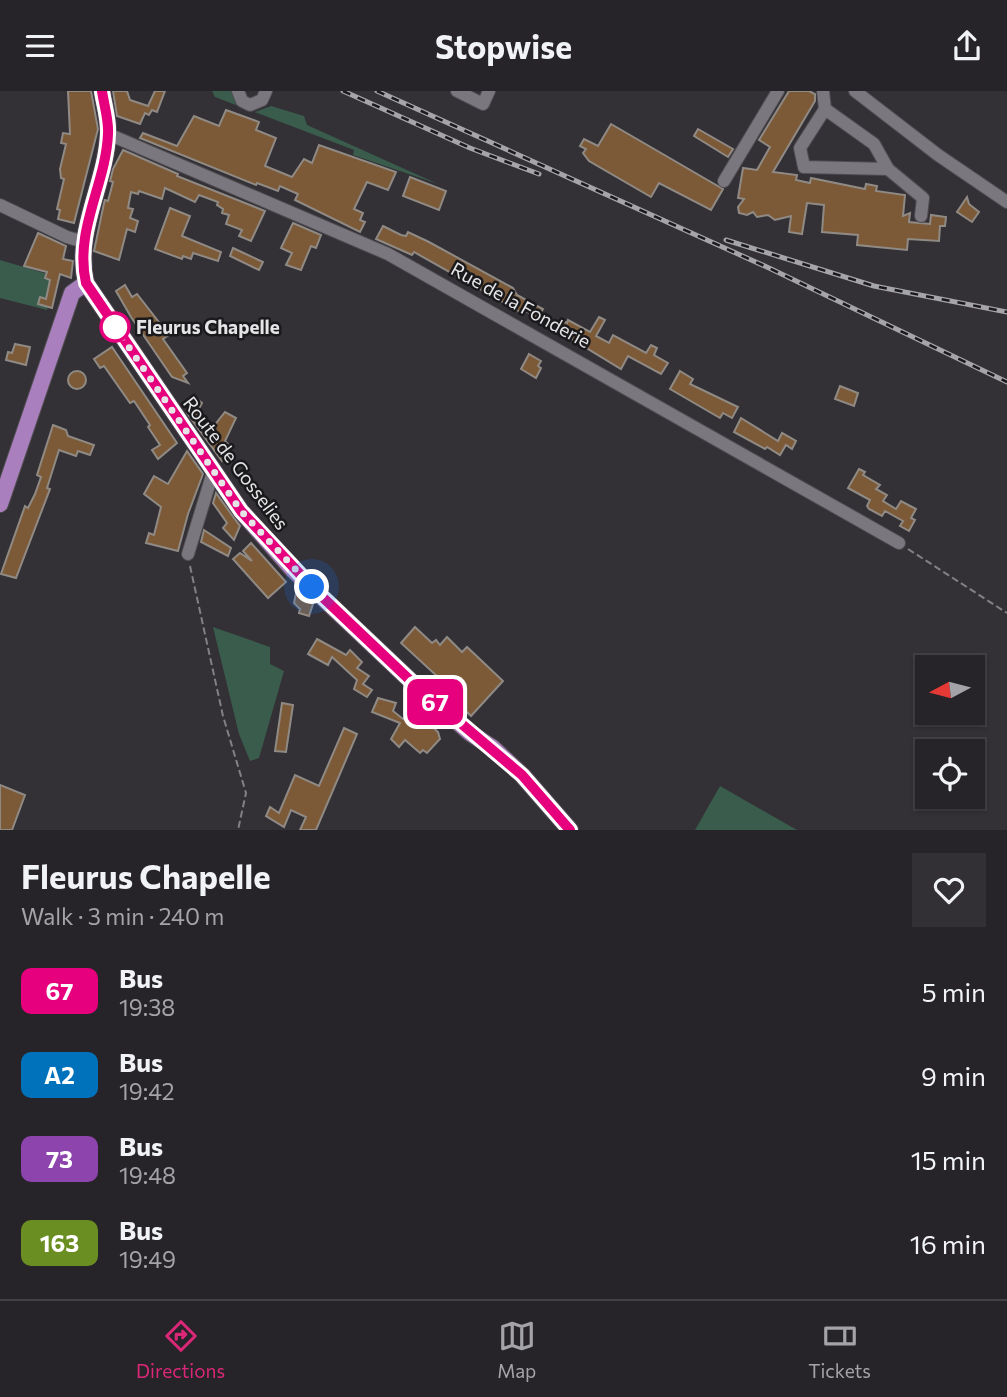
<!DOCTYPE html>
<html lang="en">
<head>
<meta charset="utf-8">
<style>
	:root { --surface:#262428; --page:#323034; --text:#f1f3f6; --muted:#a4a4a8; --line:#424145; --accent:#db2777 }
	body { margin:0; font-family:Commissioner,sans-serif; background:var(--page); color:var(--text); height:100vh; display:flex; flex-direction:column; font-size:26px; white-space:nowrap }
	* { box-sizing:border-box; margin:0 }
	p { font-size:23px; color:var(--muted) }
	.icon { flex:none; width:38px; height:38px; fill:none; stroke:currentColor; stroke-width:2; stroke-linecap:round; stroke-linejoin:round }
	.map { position:relative; height:739px; overflow:hidden }
	.details { display:flex; flex-direction:column; background:var(--surface); flex:1 }
	.details>* { flex:none }
	.badge { padding:0 14px; border-radius:10px; font-size:24px; line-height:46px }
	.needle { width:46px; rotate:263deg }
	.fabs { position:absolute; left:915px; top:564px; display:grid; gap:14px }
	.fabs a { display:grid; place-items:center; width:70px; height:70px; border-radius:0px; background:var(--surface); box-shadow:0 2px 5px #0004,0 0 0 2px var(--line); font-size:35px }
	.you { position:absolute; width:35px; height:35px; margin:-18px; border:5px solid #fff; border-radius:50%; background:#1a73e8; box-shadow:0 0 0 10px #1a73e833 }
	.map>.badge { position:absolute; translate:-50% -50%; box-shadow:0 0 0 4px #fff }
	.round { display:grid; place-items:center; flex:none; width:74px; height:74px; border-radius:0px; background:var(--page) }
	.head { display:flex; align-items:center; justify-content:space-between; height:119px; padding:0 21px }
	h1 { font-size:33px; font-weight:700; line-height:52px }
	ul { padding:0; list-style:none }
	li { display:flex; align-items:center; gap:21px; height:84px; padding:0 21px }
	li div { flex:1 }
	li b { display:block; font-size:26px }
	li em { font-style:normal }
	li .badge { min-width:77px; font-weight:700; text-align:center }
	header { display:flex; justify-content:space-between; align-items:center; height:91px; padding:0 21px; background:var(--surface); font-size:32px; font-weight:700 }
	.menu { display:flex; justify-content:space-around; align-items:center; height:98px; border-top:2px solid var(--line); background:var(--surface); font-size:19px; color:var(--muted) }
	.menu a { display:grid; justify-items:center; gap:4px }
	.menu .active { color:var(--accent) }
	.map>svg:first-child { display:block }
	.green { fill:#3a5c4c }
	.building { fill:#7c5a38; stroke:#908a85; stroke-width:2 }
	.lines { fill:none; stroke-linecap:round; stroke-linejoin:round }
	.minor-casing { stroke:#504d52; stroke-width:14 }
	.major-casing { stroke:#504d52; stroke-width:18 }
	.path { stroke:#838185; stroke-width:2; stroke-dasharray:7 3.5; stroke-linecap:butt }
	.minor { stroke:#7a777e; stroke-width:12 }
	.major { stroke:#a980bd; stroke-width:16 }
	.rail-casing { stroke:#a5a4a8; stroke-width:5 }
	.rail { stroke:#1a191c; stroke-width:2.5; stroke-dasharray:8; stroke-linecap:butt }
	.line-casing { stroke:#fff; stroke-width:16 }
	.line { stroke:#e6007e; stroke-width:10 }
	.walk { stroke:#e5e4e7; stroke-width:7; stroke-dasharray:0 12.6 }
	.stop-dot { fill:#fff; stroke:#e6007e; stroke-width:3.5 }
	.labels { text-anchor:middle; stroke-width:5; stroke-linejoin:round; paint-order:stroke }
	.street-label { font-size:19px; fill:#e5e4e7; stroke:#1a191c }
	.stop-label { font-size:19px; font-weight:bold; fill:#e5e4e7; stroke:#1a191c; text-anchor:start }
</style>
</head>
<body>
<header><svg class="icon" aria-label="menu" viewBox="0 0 24 24"><path d="M4 6h16M4 12h16M4 18h16"/></svg>Stopwise<svg class="icon" aria-label="share" viewBox="0 0 24 24"><path d="M12 15V3M7 8l5-5 5 5M5 13v7h14v-7"/></svg></header>
<div class="map">
<svg width="1007" height="739" viewBox="0 0 1007 739">
	<rect width="100%" height="100%" fill="#333036"/>
	<!-- green -->
	<g class="green">
		<polygon points="212,0 233,0 244,17 255,21 271,15 304,25 307,34 438,93 353,64 354,59 215,6"/>
		<polygon points="0,169 54,185 47,219 0,207"/>
		<polygon points="213,536 270,556 270,573 284,580 259,667 250,670 239,643"/>
		<polygon points="720,695 797,739 695,739"/>
	</g>
	<!-- building -->
	<g class="building">
		<polygon points="68,0 91,0 98,38 74,132 58,128 60,119 57,118 64,88 61,87 60,78 66,53 61,52 63,42 70,43"/>
		<polygon points="113,0 127,0 130,9 148,15 155,0 165,0 157,21 152,19 149,24 145,22 140,33 117,25"/>
		<polygon points="789,0 809,0 815,3 815,10 773,81 797,84 796,89 810,92 811,87 865,98 866,93 877,95 876,100 905,104 903,125 910,122 909,131 930,133 931,124 946,126 945,135 940,135 939,150 908,148 907,159 857,154 858,144 822,141 824,114 807,112 802,143 789,141 791,125 775,129 768,124 757,126 753,121 747,124 739,122 738,116 744,108 738,107 743,77 757,79 770,56 759,49"/>
		<polygon points="226,19 259,31 256,39 276,47 265,75 292,86 304,68 312,72 319,54 396,81 388,99 367,91 354,118 363,122 360,129 365,131 360,141 295,109 298,103 280,95 278,100 257,92 256,94 140,47 143,42 177,55 194,25 219,35"/>
		<polygon points="611,33 723,98 711,119 659,92 651,106 589,70 583,62 586,58 580,55 584,48 598,55"/>
		<polygon points="698,38 733,58 728,66 694,45"/>
		<polygon points="123,59 178,83 177,85 265,120 251,150 239,145 242,139 226,133 229,124 222,122 223,118 217,114 218,111 199,104 195,111 165,97 162,108 139,100 138,103 131,101 128,117 133,118 130,127 138,130 135,141 127,138 119,169 94,160 104,112 105,109 108,110 113,91 110,90 113,78"/>
		<polygon points="410,86 446,100 439,119 403,105"/>
		<polygon points="967,106 969,113 979,121 972,131 957,121"/>
		<polygon points="170,117 190,125 182,145 221,161 218,170 193,162 191,168 183,165 182,168 155,158"/>
		<polygon points="293,132 321,144 316,157 311,155 301,179 286,174 292,162 281,157"/>
		<polygon points="383,135 401,144 406,145 408,141 429,151 513,197 517,204 543,218 537,227 524,219 522,222 414,161 412,164 376,148"/>
		<polygon points="38,142 66,155 63,168 73,170 71,187 60,183 52,217 38,213 40,206 46,208 50,189 45,187 47,181 24,175"/>
		<polygon points="233,157 263,171 259,179 230,165"/>
		<polygon points="125,194 132,206 137,203 169,244 163,248 187,282 183,285 188,292 172,286 131,226 116,200"/>
		<polygon points="599,226 605,229 596,245 609,252 613,244 646,262 651,254 657,257 654,264 668,272 661,283 628,265 621,278 557,239 562,229 567,232 568,229 590,241"/>
		<polygon points="15,253 30,256 26,274 6,269 8,261 12,262"/>
		<polygon points="112,256 177,352 158,368 152,359 160,354 148,336 150,334 134,310 130,312 104,275 100,277 94,268"/>
		<polygon points="529,263 541,270 538,275 541,277 536,287 521,278"/>
		<circle cx="77" cy="289" r="9"/>
		<polygon points="680,280 693,288 690,293 738,316 732,327 723,322 720,327 670,298"/>
		<polygon points="840,295 858,302 854,315 835,308"/>
		<polygon points="196,307 202,312 197,321 213,336 225,321 236,327 225,350 228,353 224,358 229,364 222,370 187,322"/>
		<polygon points="741,327 778,350 782,342 796,350 792,358 786,354 780,364 767,356 765,358 734,341"/>
		<polygon points="53,334 66,339 68,345 94,354 90,364 78,360 76,365 59,359 47,397 50,398 16,487 1,483 25,415 28,417 35,403 41,386 37,384"/>
		<polygon points="187,360 203,383 188,423 178,460 146,452 149,442 154,444 161,416 144,403 154,385 168,393"/>
		<polygon points="859,378 865,381 863,384 880,394 876,398 887,404 883,410 896,418 901,410 916,418 911,427 915,429 909,440 900,435 903,430 885,420 882,425 869,418 867,415 870,409 848,397"/>
		<polygon points="216,402 240,435 234,449 223,437 227,432 213,412"/>
		<polygon points="204,439 231,457 228,465 201,451"/>
		<polygon points="251,452 286,491 268,507 233,468 240,462 252,470 243,460"/>
		<polygon points="297,497 313,513 309,525 299,522 300,518 294,512"/>
		<polygon points="415,536 432,552 436,549 440,554 447,546 462,561 467,556 503,590 471,625 435,590 438,586 401,552"/>
		<polygon points="317,548 346,564 350,559 362,571 357,577 369,585 363,593 372,599 367,606 354,598 357,589 332,566 328,574 308,563"/>
		<polygon points="378,607 396,612 393,620 403,628 413,618 438,641 440,648 427,662 423,659 420,662 405,649 399,656 391,648 400,632 372,621"/>
		<polygon points="282,612 293,614 286,661 275,660"/>
		<polygon points="344,637 357,643 316,739 300,739 306,726 291,719 284,736 266,725 270,716 279,722 295,684 319,695"/>
		<polygon points="0,694 25,704 12,739 0,739"/>
	</g>
	<g class="lines">
		<!-- minor casing -->
		<g class="minor-casing">
			<g id="minor">
				<polyline points="238,0 242,10 250,14 262,9 266,0"/>
				<polyline points="457,0 483,13 489,0"/>
				<polyline points="823,0 825,18 874,53 888,78 923,107 921,125"/>
				<polyline points="855,0 938,64 1007,111"/>
				<polyline points="825,18 800,57 804,76 888,78"/>
				<polyline points="108,43 388,163 899,452"/>
				<polyline points="724,90 778,0"/>
				<polyline points="0,114 67,146 84,151"/>
				<polyline points="188,463 213,381"/>
			</g>
		</g>
		<!-- major casing -->
		<g class="major-casing">
			<g id="major">
				<path d="M102 0C104 14 109 29 108 43 106 93 74 140 86 192L241 420 293 479 412 591 470 642 493 657 522 684 570 739"/>
				<polyline points="0,413 72,202 86,192"/>
			</g>
		</g>
		<!-- path -->
		<g class="path">
			<polyline points="908,458 1007,522"/>
			<polyline points="190,475 223,625 246,702 238,739"/>
		</g>
		<!-- minor -->
		<use href="#minor" class="minor"/>
		<!-- major -->
		<use href="#major" class="major"/>
		<!-- rail casing -->
		<g class="rail-casing">
			<g id="rail">
				<polyline points="343,0 470,57 539,83"/>
				<polyline points="377,0 769,177 1007,291"/>
				<polyline points="726,149 874,195 1007,221"/>
			</g>
		</g>
		<!-- rail -->
		<use href="#rail" class="rail"/>
	</g>
	<g class="lines">
		<!-- line casing -->
		<g class="line-casing">
			<path id="line" d="M102 0C104 14 109 29 108 43 106 93 74 140 86 192L241 420 312 496 412 591 522 684 570 739"/>
		</g>
		<!-- line -->
		<use href="#line" class="line"/>
		<!-- walk -->
		<polyline class="walk" points="115,236 241,420 312,496"/>
	</g>
	<!-- markers -->
	<circle class="stop-dot" cx="115" cy="236" r="14"/>
	<g class="labels">
		<!-- street labels -->
		<g class="street-label">
			<text transform="translate(521 214) rotate(29)" y="7">Rue de la Fonderie</text>
			<text transform="translate(236 372) rotate(53)" y="7">Route de Gosselies</text>
		</g>
		<!-- stop labels -->
		<g class="stop-label">
			<text x="136" y="243">Fleurus Chapelle</text>
		</g>
	</g>
</svg>
<div class="fabs">
<a><svg class="needle" viewBox="-14 -14 28 28"><path d="M0-13l5 13h-10z" fill="#e53935"/><path d="M0 13l5-13h-10z" fill="#a4a4a8"/></svg></a>
<a><svg class="icon" aria-label="locate" viewBox="0 0 24 24"><circle cx="12" cy="12" r="6"/><path d="M12 2v4M12 18v4M2 12h4M18 12h4"/></svg></a>
</div>
<div class="you" style="left:312px;top:496px"></div>
<b class="badge" style="left:435px;top:611px;background:#e6007e;color:#fff">67</b>
</div>
<section class="details">
<div class="head"><div><h1>Fleurus Chapelle</h1><p>Walk · 3 min · 240 m</p></div><a class="round"><svg class="icon" aria-label="heart" viewBox="0 0 24 24"><path d="M12 20l-8-8c-3-5 5-10 8-4 3-6 11-1 8 4z"/></svg></a></div>
<ul>
<li><span class="badge" style="background:#e6007e;color:#fff">67</span><div><b>Bus</b><p>19:38</p></div><em>5 min</em></li>
<li><span class="badge" style="background:#0072bc;color:#fff">A2</span><div><b>Bus</b><p>19:42</p></div><em>9 min</em></li>
<li><span class="badge" style="background:#8e44ad;color:#fff">73</span><div><b>Bus</b><p>19:48</p></div><em>15 min</em></li>
<li><span class="badge" style="background:#6b8e23;color:#fff">163</span><div><b>Bus</b><p>19:49</p></div><em>16 min</em></li>
</ul>
</section>
<nav class="menu">
<a class="active"><svg class="icon" aria-label="directions" viewBox="0 0 24 24"><path d="M12 3l9 9-9 9-9-9zM9 14v-3h6M13 9l2 2-2 2"/></svg>Directions</a>
<a><svg class="icon" aria-label="map" viewBox="0 0 24 24"><path d="M3 6l6-2 6 2 6-2v14l-6 2-6-2-6 2zM9 4v14M15 6v14"/></svg>Map</a>
<a><svg class="icon" aria-label="tickets" viewBox="0 0 24 24"><path d="M3 7h18v10H3zM15 7v10"/></svg>Tickets</a>
</nav>
</body>
</html>
